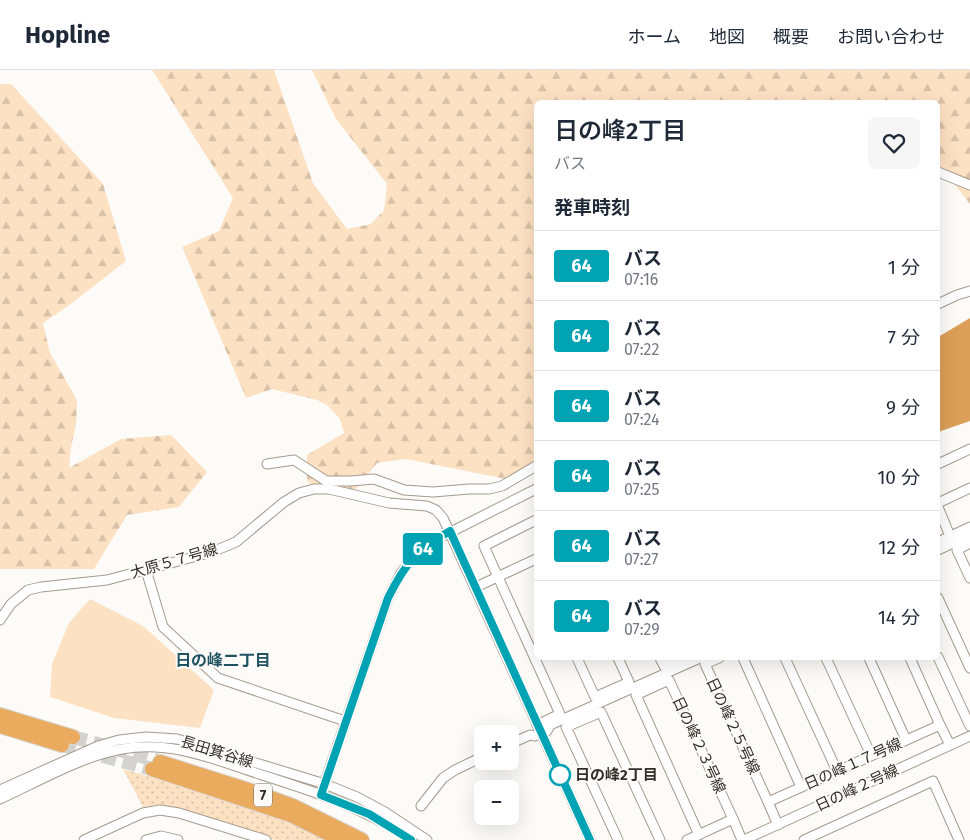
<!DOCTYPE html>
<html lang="ja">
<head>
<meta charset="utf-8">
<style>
	:root { --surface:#fff; --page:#f6f6f7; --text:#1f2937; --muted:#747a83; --line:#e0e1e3 }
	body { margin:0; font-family:"Fira Sans","Noto Sans JP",sans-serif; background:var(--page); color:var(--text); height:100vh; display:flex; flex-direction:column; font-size:19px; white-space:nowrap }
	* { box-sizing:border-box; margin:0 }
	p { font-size:16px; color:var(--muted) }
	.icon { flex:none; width:28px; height:28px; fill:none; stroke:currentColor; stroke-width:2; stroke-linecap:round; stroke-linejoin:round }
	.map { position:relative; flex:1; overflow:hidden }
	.drawer { position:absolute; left:534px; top:30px; width:406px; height:560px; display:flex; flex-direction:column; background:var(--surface); border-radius:8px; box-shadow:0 5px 20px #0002 }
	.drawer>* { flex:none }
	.badge { padding:0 10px; border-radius:4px; font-size:18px; line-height:32px }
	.buttons { position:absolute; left:474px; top:655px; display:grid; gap:10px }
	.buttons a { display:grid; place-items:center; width:45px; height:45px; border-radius:8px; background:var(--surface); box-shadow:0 5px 20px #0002; font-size:25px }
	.map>.badge { position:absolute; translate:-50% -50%; box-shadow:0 0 0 2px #fff }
	h2 { padding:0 20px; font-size:19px; line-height:45px }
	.round { display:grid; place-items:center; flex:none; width:52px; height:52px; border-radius:8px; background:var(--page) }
	.overview { display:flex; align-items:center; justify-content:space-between; height:85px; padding:0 20px }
	h1 { font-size:24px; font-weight:600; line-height:38px }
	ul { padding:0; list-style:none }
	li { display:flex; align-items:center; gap:15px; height:70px; padding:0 20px; border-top:1px solid var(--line) }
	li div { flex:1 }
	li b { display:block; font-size:19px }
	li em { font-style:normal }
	li .badge { min-width:55px; font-weight:700; text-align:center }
	header { display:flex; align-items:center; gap:30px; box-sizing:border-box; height:70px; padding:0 25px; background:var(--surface); border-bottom:1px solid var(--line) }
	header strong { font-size:24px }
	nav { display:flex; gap:28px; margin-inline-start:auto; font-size:18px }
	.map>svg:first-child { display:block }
	.grass { fill:url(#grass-dots) }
	.forest { fill:url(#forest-firs) }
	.garden { fill:#fde1c3 }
	.water { fill:#db9f57 }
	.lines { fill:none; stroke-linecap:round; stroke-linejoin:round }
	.highway-tunnel { stroke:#d4d2cf; stroke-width:14; stroke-dasharray:14 7; stroke-linecap:butt }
	.minor-casing { stroke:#a59a8e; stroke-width:11 }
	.highway-casing { stroke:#d6d5d4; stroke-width:16 }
	.minor { stroke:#fff; stroke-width:9 }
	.highway { stroke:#eaab5f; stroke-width:14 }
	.line-casing { stroke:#fff; stroke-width:11 }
	.line { stroke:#00a3b4; stroke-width:8 }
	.stop-dot { fill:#fff; stroke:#00a3b4; stroke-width:2.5 }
	.labels { text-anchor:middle; stroke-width:4; stroke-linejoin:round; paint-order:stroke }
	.shield { fill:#fdfbf8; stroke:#6f6c67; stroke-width:1 }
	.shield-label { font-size:14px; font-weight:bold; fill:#322e29 }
	.street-label { font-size:15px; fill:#322e29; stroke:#fdfbf8 }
	.stop-label { font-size:15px; font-weight:bold; fill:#322e29; stroke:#fdfbf8; text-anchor:start }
	.neighbourhood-label { font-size:16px; font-weight:bold; fill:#1f5362; stroke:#fdfbf8 }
</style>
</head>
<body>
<header>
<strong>Hopline</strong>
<nav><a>ホーム</a><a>地図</a><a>概要</a><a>お問い合わせ</a></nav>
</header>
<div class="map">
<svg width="970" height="770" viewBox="0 0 970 770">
	<defs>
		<pattern id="grass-dots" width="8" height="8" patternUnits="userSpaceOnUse" patternTransform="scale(1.25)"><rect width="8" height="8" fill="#fde1c3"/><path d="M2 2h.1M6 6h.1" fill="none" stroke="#d9c1a8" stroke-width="1.8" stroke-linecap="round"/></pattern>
		<pattern id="forest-firs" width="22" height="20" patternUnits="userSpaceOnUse" patternTransform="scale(1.25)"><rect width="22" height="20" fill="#fde1c3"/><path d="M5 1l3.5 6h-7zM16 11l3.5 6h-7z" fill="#d9c1a8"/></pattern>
	</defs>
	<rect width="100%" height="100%" fill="#fdfbf8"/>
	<!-- grass -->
	<path class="grass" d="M123 699C192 719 266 735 329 770H275L184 740 160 735 143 737Z"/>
	<!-- forest -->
	<g class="forest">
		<polygon points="152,0 274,0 313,113 347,159 371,154 384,140 387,114 336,49 312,0 970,0 970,134 943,99 938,96 938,32 536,32 536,401 516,411 406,389 377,393 356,419 322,421 307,411 307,385 344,363 340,349 327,335 317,330 272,319 246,328 182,177 219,161 233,128"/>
		<polygon points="0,14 11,14 103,114 126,191 68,236 43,253 50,283 77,330 76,354 71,377 69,398 121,369 171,365 207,402 179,437 127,445 94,499 0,499"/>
	</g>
	<!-- garden -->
	<polygon class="garden" points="90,529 143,556 214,620 200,658 114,648 50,627 52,594 69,553"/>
	<!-- water -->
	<polygon class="water" points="970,248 970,351 938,362 938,267"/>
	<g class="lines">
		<!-- highway-tunnel -->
		<g class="highway-tunnel">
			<polyline points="73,667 159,691"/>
			<polyline points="62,675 152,699"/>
		</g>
		<!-- minor casing -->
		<g class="minor-casing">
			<g id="minor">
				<polyline points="938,102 970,115"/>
				<polyline points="938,234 957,225 970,221"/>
				<polyline points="267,394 294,390 326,411 351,411 374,409 404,420 433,422 469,419 489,419 502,416 536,396"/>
				<polyline points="938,394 970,379"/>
				<polyline points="938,433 970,418"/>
				<polyline points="938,437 950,466"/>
				<polyline points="536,450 484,476 560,644 537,655"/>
				<polyline points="938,472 970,457"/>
				<polyline points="970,473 957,480 970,508"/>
				<polyline points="938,480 970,465"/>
				<polyline points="146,500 163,557 218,608 345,651"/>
				<polyline points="476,517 536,489"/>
				<polyline points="938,528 970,598"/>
				<polyline points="0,550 11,534 28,520 41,517 107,510 212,482 236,472 284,432 299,423 314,419 329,419 389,433 427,436 436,440 443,448 590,770"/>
				<polyline points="938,587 970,656"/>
				<polyline points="577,588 595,627 629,612 618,588"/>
				<polyline points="660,588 664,596 683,588"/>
				<polyline points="719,588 705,594 768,732"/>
				<polyline points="743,588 801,717"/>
				<polyline points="785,588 837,701"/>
				<polyline points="826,588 871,685"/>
				<polyline points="869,588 906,670"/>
				<polyline points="910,588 940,655"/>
				<polyline points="547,661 550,655 700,588"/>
				<polyline points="510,674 530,665 535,666"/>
				<polyline points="323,718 388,528 401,503 415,486 431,472 536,419"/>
				<polyline points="0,720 98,676 119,670 146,667 177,669 325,714 357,727 385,742 427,770"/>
				<path d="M0 729C37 712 82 686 122 679 170 670 214 689 259 704 312 721 364 737 411 770"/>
				<polyline points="421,736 443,708 455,700 482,687"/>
				<polyline points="778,755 768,732 940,655 950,675"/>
				<polyline points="699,765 636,625 669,610 733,749"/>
				<polyline points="84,770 143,743 160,740 179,743 266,770"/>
				<polyline points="146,770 161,766 178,770"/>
				<polyline points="618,770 566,657 601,642 660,770"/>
				<polyline points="687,770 733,749 742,770"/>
				<polyline points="744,770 970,666"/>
				<polyline points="804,770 933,711 959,770"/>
			</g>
		</g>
		<!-- highway casing -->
		<g class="highway-casing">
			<g id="highway">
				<polyline points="0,645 73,667"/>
				<polyline points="0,656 62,675"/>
				<polyline points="160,692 255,722 293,736 362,770"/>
				<polyline points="152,699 291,745 341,770"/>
			</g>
		</g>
		<!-- minor -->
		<use href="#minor" class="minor"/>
		<!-- highway -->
		<use href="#highway" class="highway"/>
	</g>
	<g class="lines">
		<!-- line casing -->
		<g class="line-casing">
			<path id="line" d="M411 770 369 744 321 725 388 528C405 494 416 480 450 461L590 770"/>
		</g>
		<!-- line -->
		<use href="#line" class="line"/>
	</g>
	<!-- markers -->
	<circle class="stop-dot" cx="560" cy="705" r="10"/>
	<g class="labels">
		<!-- shield labels -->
		<rect class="shield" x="254" y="713.5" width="18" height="23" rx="4"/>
		<g class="shield-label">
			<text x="263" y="730">7</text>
		</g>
		<!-- street labels -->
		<g class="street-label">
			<text transform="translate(174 491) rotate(-16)" y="5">大原５７号線</text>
			<text transform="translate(733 656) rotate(65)" y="5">日の峰２５号線</text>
			<text transform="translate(699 675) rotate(65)" y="5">日の峰２３号線</text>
			<text transform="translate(217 682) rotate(17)" y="5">長田箕谷線</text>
			<text transform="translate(853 694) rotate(-24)" y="5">日の峰１７号線</text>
			<text transform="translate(857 718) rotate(-25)" y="5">日の峰２号線</text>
		</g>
		<!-- stop labels -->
		<g class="stop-label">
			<text x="575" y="710">日の峰2丁目</text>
		</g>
		<!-- neighbourhood labels -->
		<g class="neighbourhood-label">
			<text x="223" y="596">日の峰二丁目</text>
		</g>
	</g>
</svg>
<div class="buttons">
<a>+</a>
<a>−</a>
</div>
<b class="badge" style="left:423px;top:479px;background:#00a3b4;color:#fff">64</b>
<section class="drawer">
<div class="overview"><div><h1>日の峰2丁目</h1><p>バス</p></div><a class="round"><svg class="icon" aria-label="heart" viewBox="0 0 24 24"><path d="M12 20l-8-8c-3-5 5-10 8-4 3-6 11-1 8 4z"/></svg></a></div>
<h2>発車時刻</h2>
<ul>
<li><span class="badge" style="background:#00a3b4;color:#fff">64</span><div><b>バス</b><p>07:16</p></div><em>1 分</em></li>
<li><span class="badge" style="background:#00a3b4;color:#fff">64</span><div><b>バス</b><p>07:22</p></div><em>7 分</em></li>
<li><span class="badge" style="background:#00a3b4;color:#fff">64</span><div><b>バス</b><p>07:24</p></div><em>9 分</em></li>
<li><span class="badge" style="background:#00a3b4;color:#fff">64</span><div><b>バス</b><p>07:25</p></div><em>10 分</em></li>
<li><span class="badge" style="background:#00a3b4;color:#fff">64</span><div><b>バス</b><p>07:27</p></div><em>12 分</em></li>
<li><span class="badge" style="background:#00a3b4;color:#fff">64</span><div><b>バス</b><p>07:29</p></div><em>14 分</em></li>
</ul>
</section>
</div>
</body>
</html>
